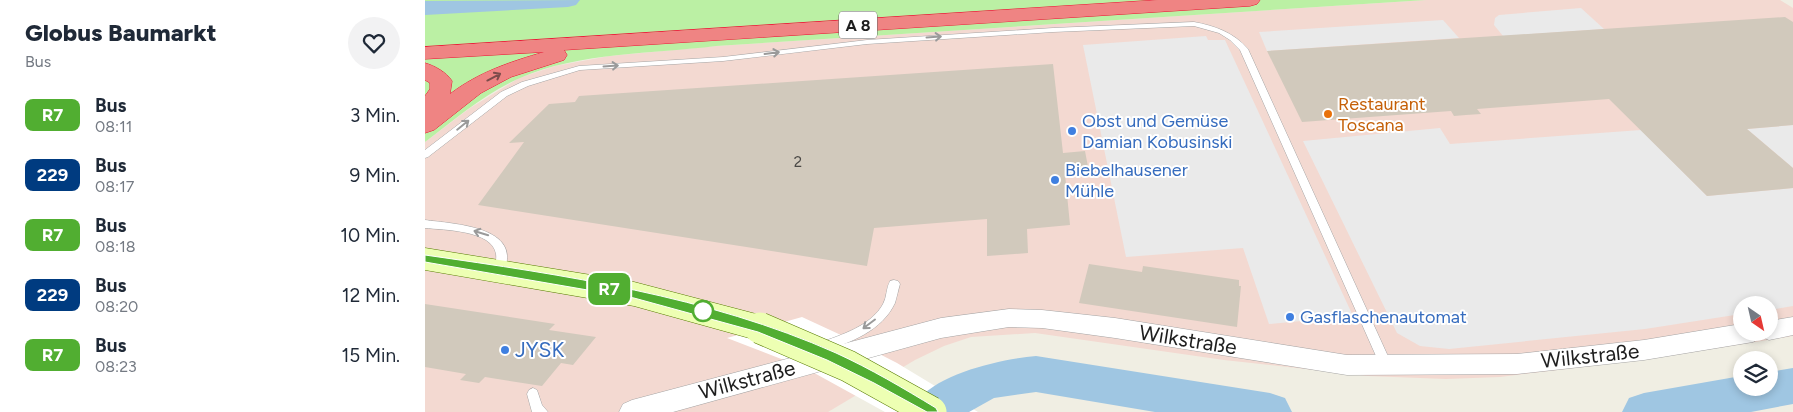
<!DOCTYPE html>
<html lang="de">
<head>
<meta charset="utf-8">
<style>
	:root { --surface:#fff; --page:#f2f2f3; --text:#1f2937; --muted:#747a83 }
	body { margin:0; font-family:Figtree,sans-serif; background:var(--page); color:var(--text); height:100vh; display:flex; flex-direction:column; font-size:19px; white-space:nowrap }
	* { box-sizing:border-box; margin:0 }
	p { font-size:16px; color:var(--muted) }
	.icon { flex:none; width:28px; height:28px; fill:none; stroke:currentColor; stroke-width:2; stroke-linecap:round; stroke-linejoin:round }
	.map { position:relative; flex:1; overflow:hidden }
	.panel { display:flex; flex-direction:column; background:var(--surface); width:425px }
	.panel>* { flex:none }
	.badge { padding:0 10px; border-radius:8px; font-size:18px; line-height:32px }
	.needle { width:32px; rotate:146deg }
	.tools { position:absolute; left:1308px; top:296px; display:grid; gap:10px }
	.tools a { display:grid; place-items:center; width:45px; height:45px; border-radius:50%; background:var(--surface); box-shadow:0 2px 8px #0003; font-size:25px }
	.map>.badge { position:absolute; translate:-50% -50%; box-shadow:0 0 0 2px #fff }
	.round { display:grid; place-items:center; flex:none; width:52px; height:52px; border-radius:26px; background:var(--page) }
	.head { display:flex; align-items:center; justify-content:space-between; height:85px; padding:0 25px }
	h1 { font-size:24px; font-weight:800; line-height:38px }
	ul { padding:0; list-style:none }
	li { display:flex; align-items:center; gap:15px; height:60px; padding:0 25px }
	li div { flex:1 }
	li b { display:block; font-size:19px }
	li em { font-style:normal }
	li .badge { min-width:55px; font-weight:700; text-align:center }
	main { display:flex; flex:1; min-height:0 }
	.map>svg:first-child { display:block }
	.commercial { fill:#f3d9d1; fill-rule:evenodd }
	.grass { fill:#bbf0a4 }
	.parking { fill:#eaeaea }
	.pier { fill:#fff }
	.lines { fill:none; stroke-linecap:round; stroke-linejoin:round }
	.river { fill:#9fc6e2; fill-rule:evenodd }
	.building { fill:#d1c9bc }
	.lane-casing { stroke:#a5a5a5; stroke-width:1 }
	.street-casing { stroke:#a5a5a5; stroke-width:1 }
	.secondary-casing { stroke:#567b00; stroke-width:1 }
	.highway-casing { stroke:#ec1233; stroke-width:1 }
	.lane { fill:#fff; fill-rule:evenodd }
	.street { fill:#fff; fill-rule:evenodd }
	.secondary { fill:#edffb3; fill-rule:evenodd }
	.highway { fill:#ef8483; fill-rule:evenodd }
	.secondary-bridge-casing { stroke:#567b00; stroke-width:32; stroke-linecap:butt }
	.secondary-bridge { stroke:#edffb3; stroke-width:31 }
	.oneway { stroke:#9a9a9a }
	.oneway2 { stroke:#7c4c4b }
	.line { fill:#51ae31; stroke:#fff }
	.food-dot { fill:#e8710a; stroke:#fff; stroke-width:2 }
	.shop-dot { fill:#3f7fe0; stroke:#fff; stroke-width:2 }
	.stop-dot { fill:#fff; stroke:#51ae31; stroke-width:2.5 }
	.labels { text-anchor:middle; stroke-width:4; stroke-linejoin:round; paint-order:stroke }
	.number-label { font-size:15px; fill:#4b4946 }
	.shield { fill:#fff; stroke:#626262; stroke-width:1 }
	.shield-label { font-size:16px; font-weight:bold; fill:#1e1e1e }
	.food-label { font-size:18px; fill:#c56008; stroke:#fff; text-anchor:start }
	.shop-label { font-size:18px; fill:#366cbe; stroke:#fff; text-anchor:start }
	.near-street-label { font-size:21px; fill:#1e1e1e; stroke:#fff }
	.near-shop-label { font-size:21px; fill:#366cbe; stroke:#fff; text-anchor:start }
</style>
</head>
<body>
<main>
<section class="panel">
<div class="head"><div><h1>Globus Baumarkt</h1><p>Bus</p></div><a class="round"><svg class="icon" aria-label="heart" viewBox="0 0 24 24"><path d="M12 20l-8-8c-3-5 5-10 8-4 3-6 11-1 8 4z"/></svg></a></div>
<ul>
<li><span class="badge" style="background:#51ae31;color:#fff">R7</span><div><b>Bus</b><p>08:11</p></div><em>3 Min.</em></li>
<li><span class="badge" style="background:#003b80;color:#fff">229</span><div><b>Bus</b><p>08:17</p></div><em>9 Min.</em></li>
<li><span class="badge" style="background:#51ae31;color:#fff">R7</span><div><b>Bus</b><p>08:18</p></div><em>10 Min.</em></li>
<li><span class="badge" style="background:#003b80;color:#fff">229</span><div><b>Bus</b><p>08:20</p></div><em>12 Min.</em></li>
<li><span class="badge" style="background:#51ae31;color:#fff">R7</span><div><b>Bus</b><p>08:23</p></div><em>15 Min.</em></li>
</ul>
</section>
<div class="map">
<svg width="1368" height="412" viewBox="0 0 1368 412">
	<rect width="100%" height="100%" fill="#f0eee3"/>
	<!-- commercial -->
	<path class="commercial" d="M1001 0H1355L1368 8V336L1224 359 1075 377 1021 379 943 376 799 360 610 333 546 337 519 346 490 360 403 412H0V142L45 108 94 78 130 66 184 56 291 46ZM1316 305H1344V332H1316Z"/>
	<!-- grass -->
	<path class="grass" d="M0 0H1001L291 46C228 54 154 52 95 78 61 93 30 119 0 142Z"/>
	<!-- parking -->
	<g class="parking">
		<polygon points="1156,8 1179,29 1078,36 1069,25 1070,18 1074,15"/>
		<polygon points="1018,20 1034,38 842,51 834,32"/>
		<polygon points="781,36 783,40 800,40 928,316 844,324 818,248 701,257 658,45"/>
		<polygon points="1368,125 1368,168 1322,129"/>
		<polygon points="1015,128 1025,144 1216,130 1282,196 1368,188 1368,306 1344,310 1344,305 1316,305 1316,314 1220,329 1024,349 995,346 972,333 878,141"/>
	</g>
	<!-- pier -->
	<polygon class="pier" points="377,317 431,342 472,363 553,412 460,412 382,369 302,338"/>
	<g class="lines">
		<!-- river -->
		<g class="river">
			<polygon points="155,0 151,5 143,7 0,15 0,1"/>
			<path d="M611 356 845 393 860 398 867 412H730L611 392 569 398 544 412H488C490 408 492 401 495 398 518 372 578 359 611 356Z"/>
			<polygon points="1368,368 1368,404 1326,412 1197,412 1204,398 1219,393 1316,376 1316,388 1344,388 1344,372"/>
		</g>
	</g>
	<!-- building -->
	<g class="building">
		<polygon points="1360,17 1368,22 1368,125 1322,129 1368,168 1368,188 1282,196 1184,99 1052,109 1056,114 1041,115 1029,116 1026,111 877,122 842,51"/>
		<polygon points="628,64 638,153 660,151 664,172 640,174 645,225 602,229 603,253 562,256 562,219 449,228 442,266 53,205 99,142 84,143 124,104 150,102 154,96"/>
		<polygon points="664,264 717,272 718,266 814,280 814,286 816,286 812,327 654,303"/>
		<polygon points="0,304 130,324 124,330 171,337 148,365 136,363 117,386 60,377 54,383 35,380 41,374 0,367"/>
	</g>
	<g class="lines">
		<!-- lane casing -->
		<g class="lane-casing">
			<g id="lane">
				<path d="M769 22C790 26 808 32 823 49L967 365 965 369 961 370 957 369 955 365 815 50 805 40 794 33 769 26 628 32 442 44 298 61 155 70 103 86 82 96 3 157 0 158V150L76 92 97 82 154 66 298 57 442 40 628 28Z"/>
				<path d="M0 220C28 224 100 226 78 273H70L69 270C70 265 72 259 71 254 67 230 19 230 0 228Z"/>
				<path d="M469 280 473 281 475 284C473 290 472 297 470 303 457 331 426 342 398 352L394 351 392 347 394 343C416 335 446 326 458 304 462 297 461 288 465 281Z"/>
				<polygon points="108,388 112,390 117,405 123,412 107,412 102,394 104,390"/>
			</g>
		</g>
		<!-- street casing -->
		<g class="street-casing">
			<polygon id="street" points="584,309 617,310 690,318 922,355 1092,354 1219,340 1316,324 1316,332 1344,332 1344,321 1368,317 1368,335 1344,340 1337,337 1328,342 1219,360 1092,374 922,375 690,338 617,328 584,327 516,338 248,412 194,412 198,404 207,400 516,318"/>
		</g>
		<!-- secondary casing -->
		<g class="secondary-casing">
			<polygon id="secondary" points="0,248 209,282 335,315 346,319 351,328 346,337 335,341 209,306 0,270"/>
		</g>
		<!-- highway casing -->
		<g class="highway-casing">
			<path id="highway" d="M733 0H835L832 4 825 6 139 50 142 55 139 60 86 77 56 93 9 130 0 133V96L5 89V83L0 80V63C10 66 21 72 27 81L25 94C54 72 85 62 119 52L0 59V47Z"/>
		</g>
		<!-- lane -->
		<use href="#lane" class="lane"/>
		<!-- street -->
		<use href="#street" class="street"/>
		<!-- secondary -->
		<use href="#secondary" class="secondary"/>
		<!-- highway -->
		<use href="#highway" class="highway"/>
		<!-- secondary-bridge casing -->
		<g class="secondary-bridge-casing">
			<polyline id="secondary-bridge" points="335,328 423,366 506,412"/>
		</g>
		<!-- secondary-bridge -->
		<use href="#secondary-bridge" class="secondary-bridge"/>
	</g>
	<!-- one-way arrows -->
	<defs><path id="oneway-shaft" d="M-6 0H5M1.5-3L5.5 0L1.5 3" fill="none" stroke-width="1.6" stroke-linecap="round" stroke-linejoin="round" transform="scale(1.25)"/></defs>
	<g class="oneway">
		<use href="#oneway-shaft" transform="translate(509 37) rotate(-4)"/>
		<use href="#oneway-shaft" transform="translate(347 53) rotate(-7)"/>
		<use href="#oneway-shaft" transform="translate(186 66) rotate(-4)"/>
		<use href="#oneway-shaft" transform="translate(38 125) rotate(-39)"/>
		<use href="#oneway-shaft" transform="translate(56 233) rotate(-163)"/>
		<use href="#oneway-shaft" transform="translate(444 324) rotate(143)"/>
	</g>
	<use class="oneway2" href="#oneway-shaft" transform="translate(69 77) rotate(-28)"/>
	<!-- line -->
	<path class="line" d="M0 255C139 275 283 296 411 353 446 369 478 388 511 408L513 412H502L449 383 402 360 333 332 209 298 0 262Z"/>
	<!-- markers -->
	<circle class="food-dot" cx="903" cy="114" r="5"/>
	<g class="shop-dot">
		<circle cx="647" cy="131" r="5"/>
		<circle cx="630" cy="180" r="5"/>
		<circle cx="865" cy="317" r="5"/>
		<circle cx="80" cy="350" r="5"/>
	</g>
	<circle class="stop-dot" cx="278" cy="311" r="10"/>
	<g class="labels">
		<!-- number labels -->
		<g class="number-label">
			<text x="373" y="167">2</text>
		</g>
		<!-- shield labels -->
		<rect class="shield" x="414" y="11.5" width="38" height="27" rx="4"/>
		<g class="shield-label">
			<text x="433" y="31">A 8</text>
		</g>
		<!-- food labels -->
		<g class="food-label">
			<text x="913" y="110">Restaurant<tspan x="913" dy="21">Toscana</tspan></text>
		</g>
		<!-- shop labels -->
		<g class="shop-label">
			<text x="657" y="127">Obst und Gemüse<tspan x="657" dy="21">Damian Kobusinski</tspan></text>
			<text x="640" y="176">Biebelhausener<tspan x="640" dy="21">Mühle</tspan></text>
			<text x="875" y="323">Gasflaschenautomat</text>
		</g>
		<!-- near-street labels -->
		<g class="near-street-label">
			<text transform="translate(763 340) rotate(9)" y="7">Wilkstraße</text>
			<text transform="translate(1165 356) rotate(-6)" y="7">Wilkstraße</text>
			<text transform="translate(322 380) rotate(-15)" y="7">Wilkstraße</text>
		</g>
		<!-- near-shop labels -->
		<g class="near-shop-label">
			<text x="90" y="357">JYSK</text>
		</g>
	</g>
</svg>
<div class="tools">
<a><svg class="needle" viewBox="-14 -14 28 28"><path d="M0-13l5 13h-10z" fill="#e53935"/><path d="M0 13l5-13h-10z" fill="#747a83"/></svg></a>
<a><svg class="icon" aria-label="layers" viewBox="0 0 24 24"><path d="M12 4l9 5-9 5-9-5zM3 14l9 5 9-5"/></svg></a>
</div>
<b class="badge" style="left:184px;top:289px;background:#51ae31;color:#fff">R7</b>
</div>
</main>
</body>
</html>
